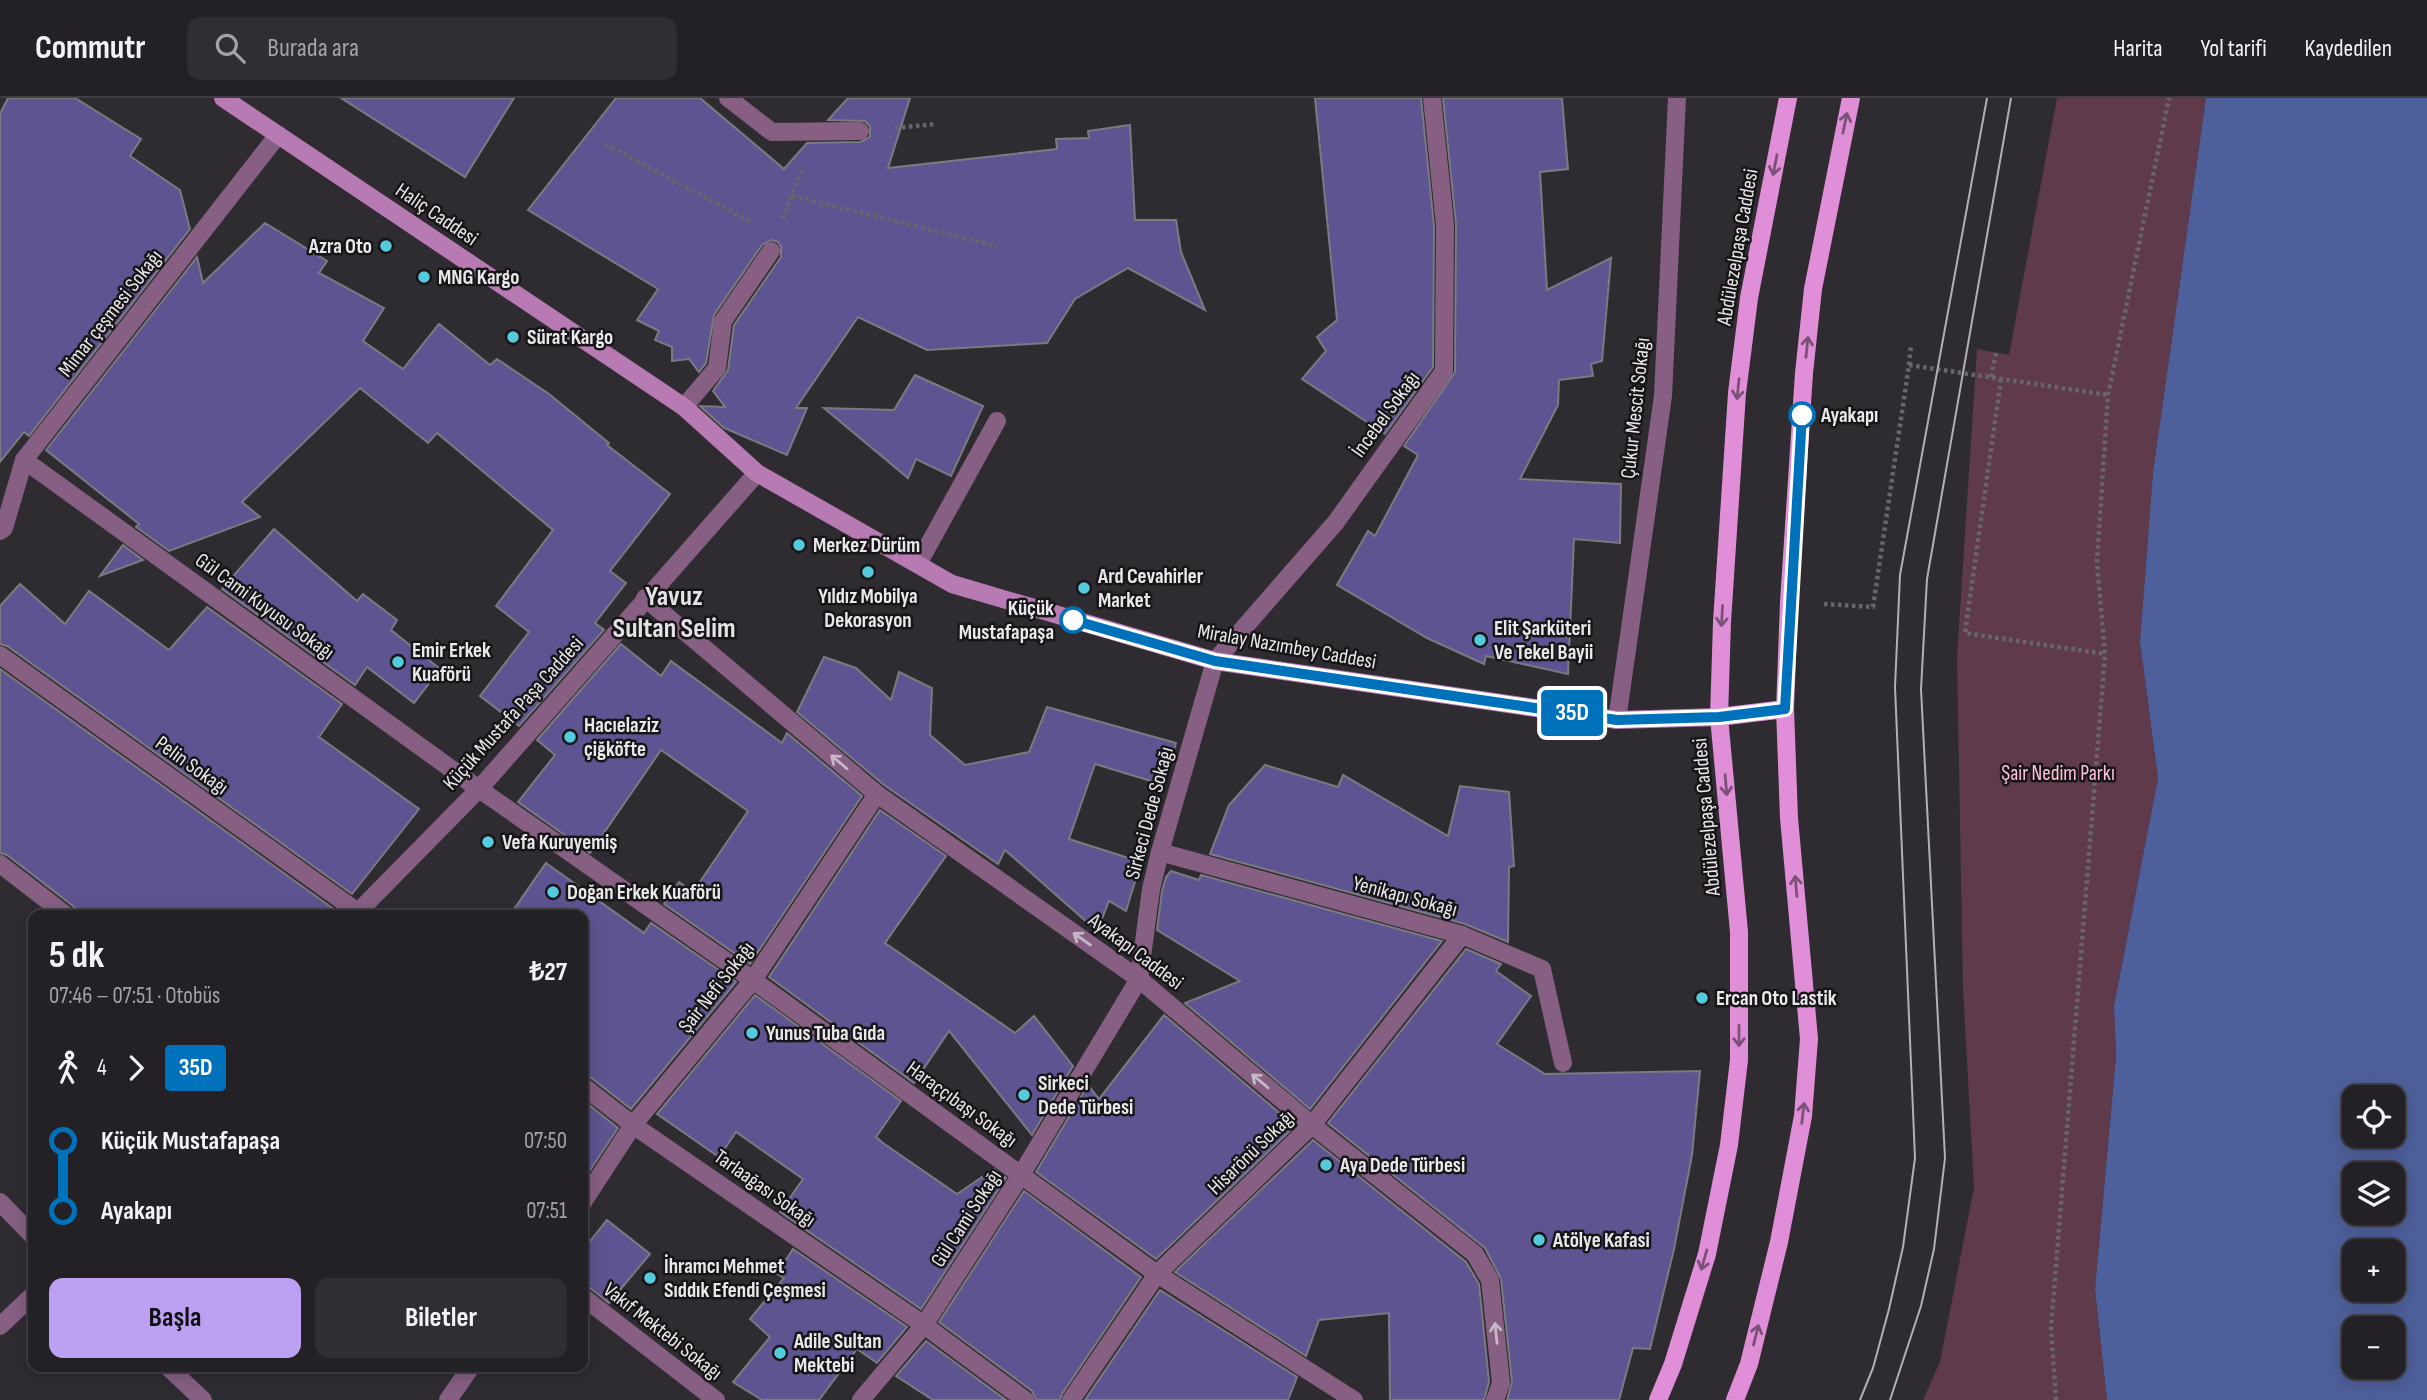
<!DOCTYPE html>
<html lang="tr">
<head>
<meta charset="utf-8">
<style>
	:root { --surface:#232125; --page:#2f2e32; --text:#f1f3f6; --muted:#a3a3a7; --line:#403e42; --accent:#bca0f2 }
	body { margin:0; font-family:"Sofia Sans Condensed",sans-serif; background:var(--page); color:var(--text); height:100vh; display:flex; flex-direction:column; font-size:26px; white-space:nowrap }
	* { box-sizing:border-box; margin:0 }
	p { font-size:23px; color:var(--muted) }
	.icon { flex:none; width:38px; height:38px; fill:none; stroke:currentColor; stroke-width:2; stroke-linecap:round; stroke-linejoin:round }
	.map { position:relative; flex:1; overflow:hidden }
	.drawer { position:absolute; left:28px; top:812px; width:560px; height:462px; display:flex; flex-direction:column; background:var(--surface); border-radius:14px; box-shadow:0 4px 18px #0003,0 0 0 2px var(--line) }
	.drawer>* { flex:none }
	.badge { padding:0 14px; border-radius:5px; font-size:24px; line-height:46px }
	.buttons { position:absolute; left:2342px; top:987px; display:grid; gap:14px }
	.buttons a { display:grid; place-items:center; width:63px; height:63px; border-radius:14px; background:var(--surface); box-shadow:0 4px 18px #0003,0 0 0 2px var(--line); font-size:35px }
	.map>.badge { position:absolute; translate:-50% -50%; box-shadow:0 0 0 4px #fff }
	.legs { display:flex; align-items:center; gap:10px; height:77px; padding:0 21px; font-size:23px }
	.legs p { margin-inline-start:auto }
	.overview { display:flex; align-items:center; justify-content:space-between; height:119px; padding:0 21px }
	h1 { font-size:38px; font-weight:700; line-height:52px }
	.action { display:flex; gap:14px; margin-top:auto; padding:14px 21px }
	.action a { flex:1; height:80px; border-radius:14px; background:var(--accent); color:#111; font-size:28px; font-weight:700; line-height:80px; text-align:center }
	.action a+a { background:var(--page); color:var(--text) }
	ul { padding:0 21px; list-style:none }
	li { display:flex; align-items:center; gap:24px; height:70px; font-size:26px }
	li i { display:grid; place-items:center; width:10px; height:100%; margin:0 9px; background:currentColor }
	li i::after { content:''; width:18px; height:18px; margin:-9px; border:5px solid; border-radius:50%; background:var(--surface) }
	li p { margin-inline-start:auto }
	li:first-child i { background:linear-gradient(#0000 50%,currentColor 0) }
	li:last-child i { background:linear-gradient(currentColor 50%,#0000 0) }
	header { display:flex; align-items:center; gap:42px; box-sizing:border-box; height:98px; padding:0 35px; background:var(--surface); border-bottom:2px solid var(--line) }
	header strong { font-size:33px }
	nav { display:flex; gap:38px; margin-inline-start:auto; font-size:24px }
	.search { width:490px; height:63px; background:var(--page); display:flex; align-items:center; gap:18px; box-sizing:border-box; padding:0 24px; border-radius:14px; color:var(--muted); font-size:26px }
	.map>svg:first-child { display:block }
	.green { fill:#5f3a4b }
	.water { fill:#4e609b; fill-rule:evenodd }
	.building { fill:#5e5491; stroke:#7b7a81; stroke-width:2 }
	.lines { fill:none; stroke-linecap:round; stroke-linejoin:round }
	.path { stroke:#68666a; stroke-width:4.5; stroke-dasharray:3.5 3.5; stroke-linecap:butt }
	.minor { stroke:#865f82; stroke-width:18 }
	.tertiary { stroke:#865f82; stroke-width:18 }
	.secondary { stroke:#b87ab2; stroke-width:18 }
	.primary { stroke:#df8ed7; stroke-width:18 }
	.tram { stroke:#b2b0b4; stroke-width:2 }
	.oneway { stroke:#7b5277 }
	.oneway2 { stroke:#c6b8c6 }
	.line-1-casing { stroke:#fff; stroke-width:16 }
	.line-1 { stroke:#0072bc; stroke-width:10 }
	.poi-dot { fill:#54cadd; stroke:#171517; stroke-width:2.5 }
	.stop-1-dot { fill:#fff; stroke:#0072bc; stroke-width:3.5 }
	.labels { text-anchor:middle; stroke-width:5; stroke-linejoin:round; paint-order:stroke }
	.street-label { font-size:21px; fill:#e9e8eb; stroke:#171517 }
	.poi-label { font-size:21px; font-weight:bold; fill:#e9e8eb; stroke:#171517; text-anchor:start }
	.stop-label { font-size:21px; font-weight:bold; fill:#e9e8eb; stroke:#171517; text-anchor:start }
	.park-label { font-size:21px; fill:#fdc1db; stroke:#171517 }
	.district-label { font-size:28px; font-weight:bold; fill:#e4e1e7; stroke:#171517 }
</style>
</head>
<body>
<header>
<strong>Commutr</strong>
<div class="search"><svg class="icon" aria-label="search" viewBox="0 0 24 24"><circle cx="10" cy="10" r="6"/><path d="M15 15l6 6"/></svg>Burada ara</div>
<nav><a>Harita</a><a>Yol tarifi</a><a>Kaydedilen</a></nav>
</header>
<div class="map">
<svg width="2427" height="1302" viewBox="0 0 2427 1302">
	<rect width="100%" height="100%" fill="#2f2c31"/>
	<!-- green -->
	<polygon class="green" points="2057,0 2206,0 2153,374 2140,544 2158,680 2114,908 2116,958 2095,1191 2107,1302 1923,1302 1940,1264 1974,1090 1963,890 1957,559 1977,251 2009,257"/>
	<!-- water -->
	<path class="water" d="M2206 0H2427V1302H2107L2095 1191 2116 958 2114 908 2158 680 2140 544 2153 374ZM2354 999H2392V1038H2354ZM2354 1076H2392V1115H2354ZM2354 1153H2392V1192H2354ZM2354 1230H2392V1269H2354Z"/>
	<!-- building -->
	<g class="building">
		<polygon points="8,0 75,0 141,41 130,58 180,92 190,131 29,338 24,334 0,364 0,16"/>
		<polygon points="341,0 514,0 465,79"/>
		<polygon points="616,0 700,0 784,71 807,45 860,44 870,39 870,28 865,23 828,22 848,0 910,0 888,70 1057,51 1056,41 1089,40 1088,33 1130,27 1135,122 1176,122 1181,154 1205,212 1128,170 1075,201 1047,245 927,252 858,219 796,310 807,310 787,357 724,330 700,308 725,309 713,293 728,272 734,227 781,159 781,149 778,144 771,142 762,147 714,217 706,265 699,274 689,261 672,263 672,249 655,242 659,233 637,222 658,191 528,112"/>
		<polygon points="1315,0 1421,0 1434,128 1433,269 1385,336 1302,281 1326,253 1317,239 1337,222"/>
		<polygon points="1443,0 1562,0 1568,71 1540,74 1547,192 1611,160 1602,263 1591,266 1593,278 1559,282 1558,307 1520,381 1621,386 1620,445 1574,441 1568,576 1486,558 1484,566 1427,540 1337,487 1368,433 1375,438 1418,357 1404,348 1455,274 1456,126"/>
		<polygon points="265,125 327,163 319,175 384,210 363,243 403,271 439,226 490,267 497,261 549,296 609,345 607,347 670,396 610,473 626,485 595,525 604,532 519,628 480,598 529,534 496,508 553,432 437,335 428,345 360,290 242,404 260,419 169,453 136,429 139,426 46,352 197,159 203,185"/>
		<polygon points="915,277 983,308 951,378 916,361 908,380 824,310 894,312"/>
		<polygon points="274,431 357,503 363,496 397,522 391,532 440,571 414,605 367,569 355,587 222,491"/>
		<polygon points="123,447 143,462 100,478"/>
		<polygon points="20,486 65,526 89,493 169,552 207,509 342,606 319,639 419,711 352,796 7,548 0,546 0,508"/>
		<polygon points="621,546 661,578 671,563 782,645 787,635 862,698 750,866 664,806 679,784 693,794 748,713 661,652 590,755 518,704 555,657 537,642"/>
		<polygon points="824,559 856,570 891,602 899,574 932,590 930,637 965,667 1029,654 1047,609 1176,645 1164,687 1095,666 1069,741 1141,764 1126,813 1109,803 1097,833 1005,752 998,766 884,687 797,614"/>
		<polygon points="0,571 338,814 335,817 80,817 73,808 7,757 0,755"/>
		<polygon points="1265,667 1338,689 1343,677 1448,738 1460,688 1509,694 1514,768 1509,769 1508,844 1465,826 1210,756 1229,707"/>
		<polygon points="880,712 946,758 885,845 1015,935 1034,918 1073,968 1032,1037 949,933 914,985 769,879"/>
		<polygon points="546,765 644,835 651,825 736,884 631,1011 590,979 583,977 583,817 510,817"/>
		<polygon points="1171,773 1199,782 1201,777 1442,843 1310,1011 1185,905 1240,883 1157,832 1162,793 1166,779"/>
		<polygon points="1466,851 1501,866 1496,873 1531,898 1497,946 1545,976 1700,973 1692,1057 1674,1151 1650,1251 1633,1250 1619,1302 1507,1302 1512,1284 1501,1181 1485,1150 1328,1025"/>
		<polygon points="755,897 901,1003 876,1039 883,1045 957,1096 994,1071 1006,1080 921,1211 780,1114 803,1081 736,1034 719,1059 657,1016"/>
		<polygon points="1164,917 1295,1028 1156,1161 1036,1074 1088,987 1099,1001"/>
		<polygon points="583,1002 618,1030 583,1083"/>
		<polygon points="1313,1042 1466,1164 1479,1186 1489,1284 1484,1302 1390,1302 1389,1215 1319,1222 1306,1258 1175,1174"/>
		<polygon points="1024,1093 1141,1179 1062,1296 1060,1302 1036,1302 1032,1293 939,1224"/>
		<polygon points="607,1122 650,1156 609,1205 590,1190 583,1188 583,1152"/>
		<polygon points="793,1151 907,1229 877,1265 857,1251 819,1302 762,1302 733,1284 770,1239 750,1221 784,1180 777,1176"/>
		<polygon points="1160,1192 1297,1279 1288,1302 1085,1302"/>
		<polygon points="926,1243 1006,1302 933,1302 896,1278"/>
	</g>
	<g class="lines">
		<!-- path -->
		<g class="path">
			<polyline points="895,30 936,26"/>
			<polyline points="605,46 751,124"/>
			<polyline points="792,98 997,148"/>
			<polyline points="783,121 802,70"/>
			<polyline points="1909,267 1911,247"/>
			<polyline points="1991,279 1996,255"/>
			<polyline points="2001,281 1965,535 2105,556"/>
			<polyline points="1824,506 1873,509 1909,267 2108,297"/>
			<polyline points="2056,1302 2051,1230 2105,556 2097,464 2108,297 2169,0"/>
		</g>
		<!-- minor -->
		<g class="minor">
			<polyline points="728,0 772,34 860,33"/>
			<polyline points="684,309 717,270 723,223 771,153"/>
			<polyline points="24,362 479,691 753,882 1157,1176 1354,1302"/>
			<polyline points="0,433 4,430 24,362 278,37"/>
			<polyline points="918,466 997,323"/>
			<polyline points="645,500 877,696 1139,881 1312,1027 1475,1156 1490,1182 1501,1285 1495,1302"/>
			<polyline points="0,557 362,817"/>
			<polyline points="1617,622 1663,298 1677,0"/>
			<polyline points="1160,754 1462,837 1542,871 1563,965"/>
			<polyline points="0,766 66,817"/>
			<polyline points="355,817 479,691 757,375"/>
			<polyline points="583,988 633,1027 924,1227 1025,1302"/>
			<polyline points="583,1104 633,1027 753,882 877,696"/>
			<polyline points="583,1199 716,1302"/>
			<polyline points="0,1228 33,1197"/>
			<polyline points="448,1302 471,1269"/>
			<polyline points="861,1302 924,1227 1021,1077 1139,881 1151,791 1160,754 1215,563 1336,424 1444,273 1445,127 1432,0"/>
			<polyline points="1071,1302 1157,1176 1312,1027 1462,837"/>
		</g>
		<!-- tertiary -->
		<g class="tertiary">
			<polyline points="0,1104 33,1138"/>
			<polyline points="168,1269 203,1302"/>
		</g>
		<!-- secondary -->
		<polyline class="secondary" points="223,0 684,309 757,375 952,486 1215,563 1617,622 1719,619"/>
		<!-- primary -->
		<g class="primary">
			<polyline points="1719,619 1785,611"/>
			<polyline points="1658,1302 1673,1266 1707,1156 1729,1047 1739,962 1739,834 1719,619 1722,524 1737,295 1749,200 1788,0"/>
			<polyline points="1735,1302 1749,1266 1779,1144 1803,1018 1809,941 1789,720 1785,611 1789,504 1804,275 1813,191 1851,0"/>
		</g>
		<!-- tram -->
		<g class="tram">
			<polyline points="1860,1302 1873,1270 1889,1211 1903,1149 1915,1060 1895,589 1900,477 1987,0"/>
			<polyline points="1890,1302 1921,1208 1934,1151 1945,1060 1921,591 1927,481 2011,0"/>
		</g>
	</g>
	<!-- one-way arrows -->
	<defs><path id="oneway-shaft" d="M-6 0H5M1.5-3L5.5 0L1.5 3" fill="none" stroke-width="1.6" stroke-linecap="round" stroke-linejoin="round" transform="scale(1.75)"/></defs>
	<g class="oneway">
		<use href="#oneway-shaft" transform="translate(1845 25) rotate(-78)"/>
		<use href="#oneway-shaft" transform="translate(1775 67) rotate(101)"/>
		<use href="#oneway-shaft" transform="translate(1807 249) rotate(-84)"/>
		<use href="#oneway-shaft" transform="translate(1738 291) rotate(96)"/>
		<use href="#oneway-shaft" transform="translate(1722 518) rotate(93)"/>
		<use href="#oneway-shaft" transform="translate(1726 687) rotate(85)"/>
		<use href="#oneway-shaft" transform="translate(1796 788) rotate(-95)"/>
		<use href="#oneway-shaft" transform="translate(1739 938) rotate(90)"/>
		<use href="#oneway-shaft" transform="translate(1803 1015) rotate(-83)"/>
		<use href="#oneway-shaft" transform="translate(1704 1162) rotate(106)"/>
		<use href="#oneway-shaft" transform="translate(1756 1237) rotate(-76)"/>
	</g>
	<g class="oneway2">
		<use href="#oneway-shaft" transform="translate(839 664) rotate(-140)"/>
		<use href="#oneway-shaft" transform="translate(1082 841) rotate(-145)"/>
		<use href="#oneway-shaft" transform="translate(1260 983) rotate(-140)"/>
		<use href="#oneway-shaft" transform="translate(1496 1235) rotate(-96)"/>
	</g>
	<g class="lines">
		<!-- line-1 casing -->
		<g class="line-1-casing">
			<polyline id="line-1" points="1073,522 1215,563 1617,622 1719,619 1785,611 1802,317"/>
		</g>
		<!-- line-1 -->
		<use href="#line-1" class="line-1"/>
	</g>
	<!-- markers -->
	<g class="poi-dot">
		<circle cx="386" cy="148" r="7"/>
		<circle cx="424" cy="179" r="7"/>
		<circle cx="513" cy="239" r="7"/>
		<circle cx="799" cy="447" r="7"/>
		<circle cx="868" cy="474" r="7"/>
		<circle cx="1084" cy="490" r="7"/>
		<circle cx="1480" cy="542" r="7"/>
		<circle cx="398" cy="564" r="7"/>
		<circle cx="570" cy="639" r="7"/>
		<circle cx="488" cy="744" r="7"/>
		<circle cx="553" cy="794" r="7"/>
		<circle cx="1702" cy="900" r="7"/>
		<circle cx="752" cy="935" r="7"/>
		<circle cx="1024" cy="997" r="7"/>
		<circle cx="1326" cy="1067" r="7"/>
		<circle cx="1539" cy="1142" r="7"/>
		<circle cx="650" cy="1180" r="7"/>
		<circle cx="780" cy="1255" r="7"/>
	</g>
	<g class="stop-1-dot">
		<circle cx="1802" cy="317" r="12"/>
		<circle cx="1073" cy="522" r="12"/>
	</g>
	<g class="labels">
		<!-- street labels -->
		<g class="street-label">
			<text transform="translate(437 116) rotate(34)" y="7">Haliç Caddesi</text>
			<text transform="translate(1737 149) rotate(-80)" y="7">Abdülezelpaşa Caddesi</text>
			<text transform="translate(110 215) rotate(-52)" y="7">Mimar çeşmesi Sokağı</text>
			<text transform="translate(1635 310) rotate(-84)" y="7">Çukur Mescit Sokağı</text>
			<text transform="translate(1385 316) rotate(-54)" y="7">İncebel Sokağı</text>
			<text transform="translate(265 508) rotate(36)" y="7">Gül Cami Kuyusu Sokağı</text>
			<text transform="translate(1287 548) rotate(10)" y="7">Miralay Nazımbey Caddesi</text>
			<text transform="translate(513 615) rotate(-48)" y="7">Küçük Mustafa Paşa Caddesi</text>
			<text transform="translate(192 667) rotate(36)" y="7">Pelin Sokağı</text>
			<text transform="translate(1149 715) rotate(-75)" y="7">Sirkeci Dede Sokağı</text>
			<text transform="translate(1706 719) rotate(-95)" y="7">Abdülezelpaşa Caddesi</text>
			<text transform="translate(1405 798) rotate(15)" y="7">Yenikapı Sokağı</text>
			<text transform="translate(1136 853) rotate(37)" y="7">Ayakapı Caddesi</text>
			<text transform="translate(716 889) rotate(-52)" y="7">Şair Nefi Sokağı</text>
			<text transform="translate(962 1006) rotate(36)" y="7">Haraççıbaşı Sokağı</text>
			<text transform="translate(1251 1054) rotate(-44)" y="7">Hisarönü Sokağı</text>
			<text transform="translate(765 1090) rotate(35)" y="7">Tarlaağası Sokağı</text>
			<text transform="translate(966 1120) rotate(-57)" y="7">Gül Cami Sokağı</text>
			<text transform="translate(663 1233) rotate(38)" y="7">Vakıf Mektebi Sokağı</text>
		</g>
		<!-- poi labels -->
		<g class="poi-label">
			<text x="372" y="155" text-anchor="end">Azra Oto</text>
			<text x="438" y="186">MNG Kargo</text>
			<text x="527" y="246">Sürat Kargo</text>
			<text x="813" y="454">Merkez Dürüm</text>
			<text x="1098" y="485">Ard Cevahirler<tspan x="1098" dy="24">Market</tspan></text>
			<text x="868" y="505" text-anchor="middle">Yıldız Mobilya<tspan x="868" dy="24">Dekorasyon</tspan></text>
			<text x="1494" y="537">Elit Şarküteri<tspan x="1494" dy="24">Ve Tekel Bayii</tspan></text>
			<text x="412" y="559">Emir Erkek<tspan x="412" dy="24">Kuaförü</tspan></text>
			<text x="584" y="634">Hacıelaziz<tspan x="584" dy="24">çiğköfte</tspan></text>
			<text x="502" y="751">Vefa Kuruyemiş</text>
			<text x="567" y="801">Doğan Erkek Kuaförü</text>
			<text x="1716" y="907">Ercan Oto Lastik</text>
			<text x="766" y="942">Yunus Tuba Gıda</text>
			<text x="1038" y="992">Sirkeci<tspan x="1038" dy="24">Dede Türbesi</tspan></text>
			<text x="1340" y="1074">Aya Dede Türbesi</text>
			<text x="1553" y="1149">Atölye Kafasi</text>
			<text x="664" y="1175">İhramcı Mehmet<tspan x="664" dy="24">Sıddık Efendi Çeşmesi</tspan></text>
			<text x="794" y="1250">Adile Sultan<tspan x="794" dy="24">Mektebi</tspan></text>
		</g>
		<!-- stop labels -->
		<g class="stop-label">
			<text x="1821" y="324">Ayakapı</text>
			<text x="1054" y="517" text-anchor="end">Küçük<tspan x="1054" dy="24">Mustafapaşa</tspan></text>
		</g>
		<!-- park labels -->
		<g class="park-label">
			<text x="2058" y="682">Şair Nedim Parkı</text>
		</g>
		<!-- district labels -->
		<g class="district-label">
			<text x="674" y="507">Yavuz<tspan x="674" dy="32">Sultan Selim</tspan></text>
		</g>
	</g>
</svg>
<div class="buttons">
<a><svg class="icon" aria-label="locate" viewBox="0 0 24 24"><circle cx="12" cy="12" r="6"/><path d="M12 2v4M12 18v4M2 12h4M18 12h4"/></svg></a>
<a><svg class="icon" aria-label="layers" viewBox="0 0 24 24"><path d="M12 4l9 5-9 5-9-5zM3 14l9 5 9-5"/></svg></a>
<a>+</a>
<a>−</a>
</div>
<b class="badge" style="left:1572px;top:615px;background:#0072bc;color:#fff">35D</b>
<section class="drawer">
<div class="overview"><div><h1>5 dk</h1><p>07:46 – 07:51 · Otobüs</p></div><b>₺27</b></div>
<div class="legs"><svg class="icon" aria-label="walk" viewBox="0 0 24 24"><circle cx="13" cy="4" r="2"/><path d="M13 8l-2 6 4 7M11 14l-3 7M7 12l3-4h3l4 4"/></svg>4<svg class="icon" aria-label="forward" viewBox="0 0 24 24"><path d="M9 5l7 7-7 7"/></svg><b class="badge" style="background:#0072bc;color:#fff">35D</b></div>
<ul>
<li><i style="color:#0072bc"></i><b>Küçük Mustafapaşa</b><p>07:50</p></li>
<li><i style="color:#0072bc"></i><b>Ayakapı</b><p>07:51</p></li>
</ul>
<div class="action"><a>Başla</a><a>Biletler</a></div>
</section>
</div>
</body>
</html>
